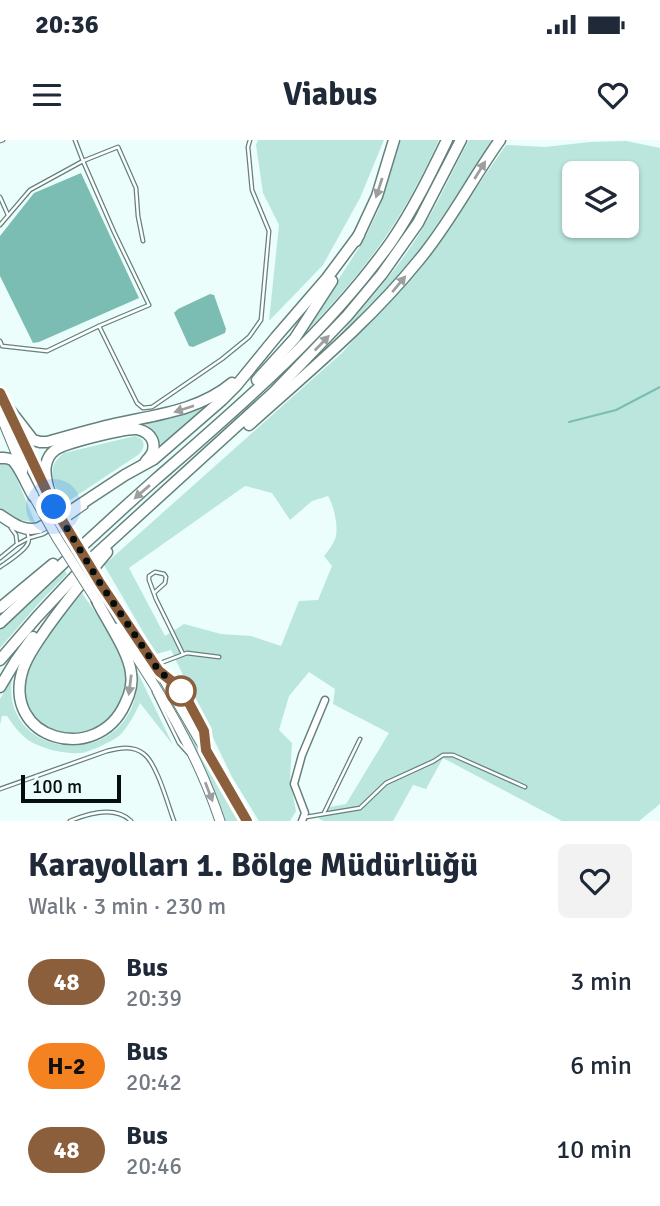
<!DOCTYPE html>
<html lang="en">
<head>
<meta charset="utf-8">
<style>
	:root { --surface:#fff; --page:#f2f2f3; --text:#1f2937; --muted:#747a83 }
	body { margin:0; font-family:Signika,sans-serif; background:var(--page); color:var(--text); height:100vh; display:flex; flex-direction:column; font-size:26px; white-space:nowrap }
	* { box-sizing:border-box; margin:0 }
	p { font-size:23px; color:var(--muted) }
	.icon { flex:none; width:38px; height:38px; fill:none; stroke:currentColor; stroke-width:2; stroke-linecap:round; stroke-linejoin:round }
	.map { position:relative; height:681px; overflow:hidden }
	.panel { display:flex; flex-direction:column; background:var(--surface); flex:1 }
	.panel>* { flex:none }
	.badge { padding:0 14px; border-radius:23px; font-size:24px; line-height:46px }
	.buttons { position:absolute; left:562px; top:21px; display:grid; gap:14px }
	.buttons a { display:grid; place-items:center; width:77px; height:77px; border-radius:10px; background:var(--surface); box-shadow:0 2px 5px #0004; font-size:35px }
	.scale { position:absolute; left:21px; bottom:18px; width:100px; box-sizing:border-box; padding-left:7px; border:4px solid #040f0d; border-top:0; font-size:19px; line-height:24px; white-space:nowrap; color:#040f0d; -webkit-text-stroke:5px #ebfefb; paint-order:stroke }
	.you { position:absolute; width:35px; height:35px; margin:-18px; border:5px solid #fff; border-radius:50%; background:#1a73e8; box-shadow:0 0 0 10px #1a73e833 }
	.map>.badge { position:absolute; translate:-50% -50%; box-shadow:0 0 0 4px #fff }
	.round { display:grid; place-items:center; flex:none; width:74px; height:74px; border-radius:10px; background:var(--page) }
	.head { display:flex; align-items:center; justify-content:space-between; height:119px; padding:0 28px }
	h1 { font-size:33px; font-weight:700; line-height:52px }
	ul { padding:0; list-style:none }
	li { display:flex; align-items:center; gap:21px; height:84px; padding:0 28px }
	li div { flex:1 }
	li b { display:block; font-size:26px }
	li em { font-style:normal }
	li .badge { min-width:77px; font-weight:700; text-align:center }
	.status { display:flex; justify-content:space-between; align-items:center; height:49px; padding:0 35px; background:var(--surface); direction:ltr }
	.status svg { height:19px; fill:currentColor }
	header { display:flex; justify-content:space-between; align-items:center; height:91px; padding:0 28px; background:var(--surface); font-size:32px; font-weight:700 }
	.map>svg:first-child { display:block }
	.green { fill:#bae6de; fill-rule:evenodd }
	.water { fill:#7cbdb3 }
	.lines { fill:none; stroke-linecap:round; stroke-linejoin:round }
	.stream { stroke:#7cbdb3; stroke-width:2 }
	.service-casing { stroke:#64817c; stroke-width:5 }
	.minor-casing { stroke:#64817c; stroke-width:9 }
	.primary-casing { stroke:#64817c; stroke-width:11 }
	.motorway-casing { stroke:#64817c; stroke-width:13 }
	.service { stroke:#fff; stroke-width:2.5 }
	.minor { stroke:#fff; stroke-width:6 }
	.primary { stroke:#fff; stroke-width:9 }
	.motorway { stroke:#fff; stroke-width:10 }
	.primary-bridge-casing { stroke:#64817c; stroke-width:11; stroke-linecap:butt }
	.primary-bridge { stroke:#fff; stroke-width:9 }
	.oneway { fill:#9b9f9e }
	.line-casing { stroke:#fff; stroke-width:16 }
	.line { stroke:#8b5e3c; stroke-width:10 }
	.walk { stroke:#040f0d; stroke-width:7; stroke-dasharray:0 12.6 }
	.stop-dot { fill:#fff; stroke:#8b5e3c; stroke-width:3.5 }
</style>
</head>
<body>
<div class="status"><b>20:36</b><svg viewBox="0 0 49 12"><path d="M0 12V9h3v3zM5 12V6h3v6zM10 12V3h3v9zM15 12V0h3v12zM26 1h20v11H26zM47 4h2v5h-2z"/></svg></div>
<header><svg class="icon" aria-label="menu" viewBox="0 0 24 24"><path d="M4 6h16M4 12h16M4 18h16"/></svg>Viabus<svg class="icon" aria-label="heart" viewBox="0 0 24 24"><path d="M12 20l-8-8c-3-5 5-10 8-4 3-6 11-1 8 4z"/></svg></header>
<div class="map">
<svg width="660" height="681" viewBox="0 0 660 681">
	<rect width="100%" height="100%" fill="#ebfefb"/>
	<!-- green -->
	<g class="green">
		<polygon points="258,0 384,0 360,58 323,125 269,181 279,85 263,53 256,5"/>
		<path d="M401 0H439C427 26 414 52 399 76 372 120 337 160 301 197L364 100 379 69Z"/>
		<path d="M469 0H494L417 114 387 149 330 206C360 170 393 135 418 96 437 65 452 32 469 0Z"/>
		<path d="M626 1 660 8V664L639 681H562L443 618 426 649 413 645 393 681H324L319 679 324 668 346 664 389 593 333 564 335 549 309 532 289 556 279 590 292 603 290 640 296 671 290 681H259L232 637 171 510 156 514 104 425 343 212 400 147 454 80 506 5 545 7 590 2ZM574 33H626V86H574ZM245 346 272 353 290 380 312 361 328 356C334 366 338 385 336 396 334 404 328 411 324 416L332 426 318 460 299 461 281 506 251 496 221 494 184 484 165 496 129 428Z"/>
		<polygon points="209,264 161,306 157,294 146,284 177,277"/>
		<path d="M135 296C146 299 146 308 138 315L64 364C55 345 43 328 64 313Z"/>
		<polygon points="0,324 10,325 13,330 35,382 20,380 0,368"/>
		<polygon points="64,429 67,434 39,463 0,508 0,489"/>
		<path d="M82 453C97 476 114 496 123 522 125 526 128 532 129 537 129 541 126 548 125 552 108 618 6 603 28 532 38 502 63 477 82 453Z"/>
		<path d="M135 527 173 605 140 563C135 573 129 586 120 595 113 601 90 612 81 613 64 614 42 609 28 600 19 593 13 585 7 576H2L0 585V559L12 539C0 620 126 632 137 548 138 541 136 534 135 527Z"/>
		<polygon points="182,576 242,681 225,681 202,623 180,577"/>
	</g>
	<!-- water -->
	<g class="water">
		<polygon points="81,33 139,158 39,202 33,203 0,136 0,96 34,53"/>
		<polygon points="210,154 214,155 226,189 225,193 193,207 189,206 174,173 178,169"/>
	</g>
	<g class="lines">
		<!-- stream -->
		<polyline class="stream" points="569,282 616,270 660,247"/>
		<!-- service casing -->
		<g class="service-casing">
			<g id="service">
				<polyline points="75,0 83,21 118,7 136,48 138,76 143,101"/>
				<polyline points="0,1 3,0"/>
				<polyline points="0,57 8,75"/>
				<polyline points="0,85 30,50 83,21 114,92 149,165 99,186 137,263 143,268 152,267 222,219 249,197 261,180 269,91 252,50 248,7 250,0"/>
				<polyline points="0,201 2,206 47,211 99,186"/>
				<polyline points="66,381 86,367"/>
				<polyline points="11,388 16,395 17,404"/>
				<polyline points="0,418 16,405 29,398 43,394 60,384"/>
				<path d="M0 427C7 422 25 411 28 403 30 398 28 396 27 391"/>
				<polyline points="154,453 165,443 166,437 164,434 155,432 149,436 149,440 156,459 183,514"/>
				<polyline points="158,524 187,513 219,517"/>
				<path d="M166 536C184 550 206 583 206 607"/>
				<polyline points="154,552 179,603 188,613"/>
				<path d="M0 649 107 611C119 608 133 605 144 614 157 624 168 665 174 681"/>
				<polyline points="324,673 360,599"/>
				<polyline points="306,677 360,668 386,643 434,621 443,615 453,615 525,647"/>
				<path d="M70 681C89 673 115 665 131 681"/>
			</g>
		</g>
		<!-- minor casing -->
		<g class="minor-casing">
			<polyline id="minor" points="302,681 305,673 294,644 302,615 325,560"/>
		</g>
		<!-- primary casing -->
		<g class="primary-casing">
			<g id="primary">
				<polyline points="0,253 45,349"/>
				<polyline points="0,274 23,330"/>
				<polyline points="100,443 159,531 247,681"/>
				<path d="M117 488C159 550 196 609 220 681"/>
			</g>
		</g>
		<!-- motorway casing -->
		<g class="motorway-casing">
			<g id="motorway">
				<polyline points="356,101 377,56 394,0"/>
				<polyline points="257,240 295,198 332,141"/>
				<path d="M6 265 33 300 40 302H47C68 296 89 290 110 285 153 275 197 272 232 243"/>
				<path d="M249 285C308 232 369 182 419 120 450 83 472 39 500 0"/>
				<path d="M0 318C5 318 7 317 12 320 19 325 28 348 34 357"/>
				<path d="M54 367C51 355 43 338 46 325 47 320 50 314 54 311 62 303 126 288 137 289 145 291 151 295 153 302 155 311 151 316 146 321"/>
				<path d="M0 375C12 383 23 392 39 388L72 370 125 335 154 319 222 260 236 246 276 197 327 138 359 95"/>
				<path d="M97 461C107 481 129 512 131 533 133 544 130 554 125 564 97 626 0 600 23 529 28 514 38 501 47 488 66 461 86 437 107 412"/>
				<polyline points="0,468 53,424"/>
				<path d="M0 483C51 434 103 386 156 339 240 266 326 193 391 102 413 70 430 35 447 0"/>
				<polyline points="0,520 37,477 93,417 274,252 347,176 382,134 418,83 461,0"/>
				<polyline points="0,547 15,522 33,497"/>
			</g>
		</g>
		<!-- service -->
		<use href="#service" class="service"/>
		<!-- minor -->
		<use href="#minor" class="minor"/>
		<!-- primary -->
		<use href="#primary" class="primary"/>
		<!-- motorway -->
		<use href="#motorway" class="motorway"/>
		<!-- primary-bridge casing -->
		<g class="primary-bridge-casing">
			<g id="primary-bridge">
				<polyline points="34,357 57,398 97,461"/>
				<polyline points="54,367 100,443"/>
			</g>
		</g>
		<!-- primary-bridge -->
		<use href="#primary-bridge" class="primary-bridge"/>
	</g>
	<!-- one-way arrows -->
	<defs><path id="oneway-solid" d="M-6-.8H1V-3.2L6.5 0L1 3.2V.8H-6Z" transform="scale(1.75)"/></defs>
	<g class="oneway">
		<use href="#oneway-solid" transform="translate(480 30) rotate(-58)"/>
		<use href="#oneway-solid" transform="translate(379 48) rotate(108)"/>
		<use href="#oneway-solid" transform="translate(399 144) rotate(-50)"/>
		<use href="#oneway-solid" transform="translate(322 203) rotate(-46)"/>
		<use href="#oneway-solid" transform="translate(184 269) rotate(162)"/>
		<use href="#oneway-solid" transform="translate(142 352) rotate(139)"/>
		<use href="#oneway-solid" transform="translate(130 545) rotate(97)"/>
		<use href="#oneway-solid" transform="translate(209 652) rotate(69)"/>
	</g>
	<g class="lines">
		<!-- line casing -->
		<g class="line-casing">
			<polyline id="line" points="0,253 54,367 100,443 159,531 174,543 189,563 204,591 206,610 247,681"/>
		</g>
		<!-- line -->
		<use href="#line" class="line"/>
		<!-- walk -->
		<polyline class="walk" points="54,367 100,443 159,531 174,543 181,551"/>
	</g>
	<!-- markers -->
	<circle class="stop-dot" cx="181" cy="551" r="14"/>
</svg>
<div class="buttons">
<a><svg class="icon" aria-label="layers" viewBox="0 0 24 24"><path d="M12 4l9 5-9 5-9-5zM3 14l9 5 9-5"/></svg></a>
</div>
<div class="scale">100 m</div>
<div class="you" style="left:54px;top:367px"></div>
</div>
<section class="panel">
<div class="head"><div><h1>Karayolları 1. Bölge Müdürlüğü</h1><p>Walk · 3 min · 230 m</p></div><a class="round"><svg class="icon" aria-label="heart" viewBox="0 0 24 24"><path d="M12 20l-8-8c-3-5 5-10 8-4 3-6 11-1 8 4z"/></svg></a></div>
<ul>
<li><span class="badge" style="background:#8b5e3c;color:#fff">48</span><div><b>Bus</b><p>20:39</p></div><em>3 min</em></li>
<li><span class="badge" style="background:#f58220;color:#111">H-2</span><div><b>Bus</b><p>20:42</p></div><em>6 min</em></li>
<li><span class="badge" style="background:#8b5e3c;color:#fff">48</span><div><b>Bus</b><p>20:46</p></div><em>10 min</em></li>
</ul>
</section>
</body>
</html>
